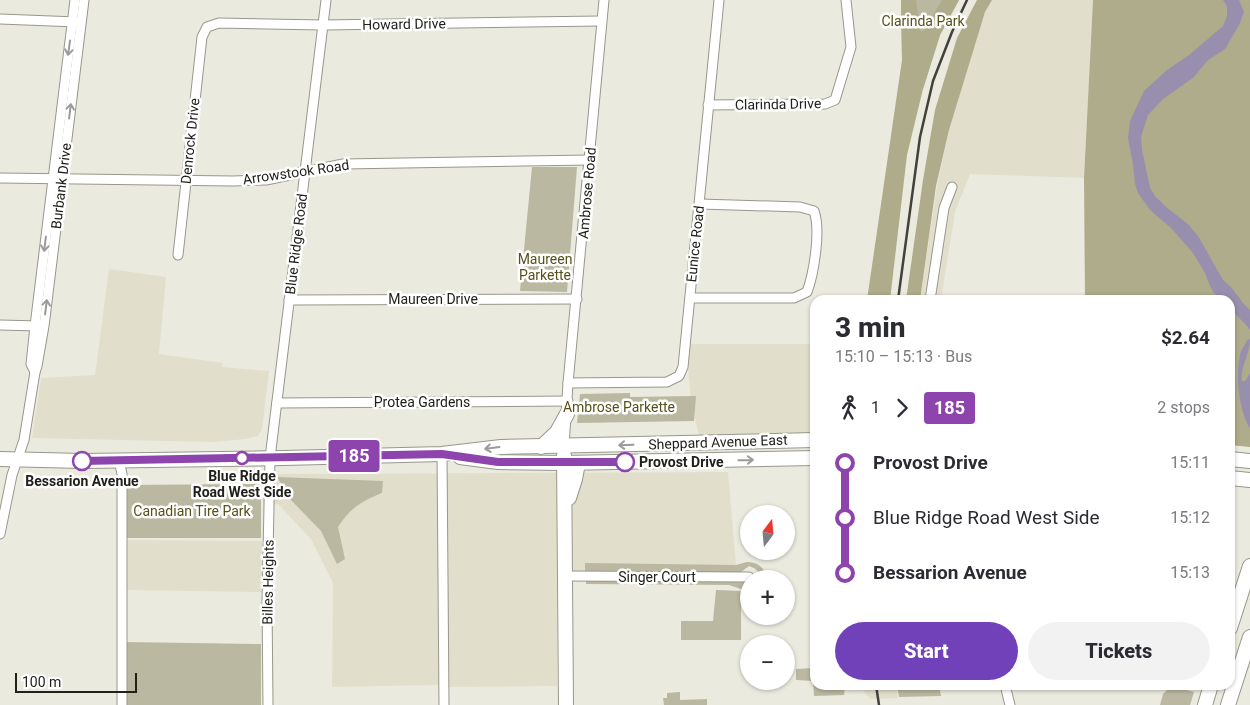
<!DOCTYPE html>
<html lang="en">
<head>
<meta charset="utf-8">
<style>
	:root { --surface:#fff; --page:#f2f2f3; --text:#2b2b33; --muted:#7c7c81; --accent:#7141b9 }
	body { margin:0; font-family:Roboto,sans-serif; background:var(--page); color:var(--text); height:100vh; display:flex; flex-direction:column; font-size:19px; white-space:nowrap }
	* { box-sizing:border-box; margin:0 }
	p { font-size:16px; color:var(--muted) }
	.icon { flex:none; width:28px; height:28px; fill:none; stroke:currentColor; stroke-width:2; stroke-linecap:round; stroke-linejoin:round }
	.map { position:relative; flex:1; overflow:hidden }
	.drawer { position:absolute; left:810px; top:295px; width:425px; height:395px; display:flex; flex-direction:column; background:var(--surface); border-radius:15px; box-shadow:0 1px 4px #0004 }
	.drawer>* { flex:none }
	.badge { padding:0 10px; border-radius:4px; font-size:18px; line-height:32px }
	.needle { width:32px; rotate:16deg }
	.controls { position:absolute; left:740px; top:505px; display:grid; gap:10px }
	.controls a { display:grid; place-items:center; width:55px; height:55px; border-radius:50%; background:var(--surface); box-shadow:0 1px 4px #0004; font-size:25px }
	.scale { position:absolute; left:15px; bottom:12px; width:122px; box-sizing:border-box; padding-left:5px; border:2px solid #21211c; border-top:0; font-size:14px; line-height:18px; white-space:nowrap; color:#21211c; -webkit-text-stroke:4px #fff; paint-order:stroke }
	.map>.badge { position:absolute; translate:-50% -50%; box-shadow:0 0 0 2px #fff }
	.legs { display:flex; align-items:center; gap:8px; height:55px; padding:0 25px; font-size:16px }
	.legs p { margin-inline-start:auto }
	.head { display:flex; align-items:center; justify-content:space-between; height:85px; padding:0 25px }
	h1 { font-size:28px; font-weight:800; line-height:38px }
	.primary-button { display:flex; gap:10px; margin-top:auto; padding:10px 25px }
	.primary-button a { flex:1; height:58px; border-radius:30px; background:var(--accent); color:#fff; font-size:20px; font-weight:800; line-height:58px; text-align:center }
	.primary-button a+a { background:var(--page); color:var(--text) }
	ul { padding:0 25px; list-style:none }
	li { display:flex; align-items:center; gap:18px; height:55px; font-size:19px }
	li i { display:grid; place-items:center; width:8px; height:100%; margin:0 6px; background:currentColor }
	li i::after { content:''; width:12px; height:12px; margin:-6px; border:4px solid; border-radius:50%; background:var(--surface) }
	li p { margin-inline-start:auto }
	li:first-child i { background:linear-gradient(#0000 50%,currentColor 0) }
	li:last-child i { background:linear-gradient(currentColor 50%,#0000 0) }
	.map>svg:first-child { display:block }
	.built { fill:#e1dfcc }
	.green { fill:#bab8a1 }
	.forest { fill:#afac8b }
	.water { fill:#978fad }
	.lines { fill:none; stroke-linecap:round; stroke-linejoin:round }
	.street-casing { stroke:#98978c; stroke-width:11 }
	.secondary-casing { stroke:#98978c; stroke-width:16 }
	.street { stroke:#fff; stroke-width:9 }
	.secondary { stroke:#fff; stroke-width:14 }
	.rail { stroke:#42413b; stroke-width:2.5 }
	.oneway { stroke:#9b9b99 }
	.line-1-casing { stroke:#fff; stroke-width:11 }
	.line-1 { stroke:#8e44ad; stroke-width:8 }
	.stop-1-dot { fill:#fff; stroke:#8e44ad; stroke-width:2.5 }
	.labels { text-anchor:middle; stroke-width:5; stroke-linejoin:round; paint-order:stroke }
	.park-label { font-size:14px; fill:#575119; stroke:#fff }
	.street-label { font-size:14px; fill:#21211c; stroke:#fff }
	.stop-label { font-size:14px; font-weight:bold; fill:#21211c; stroke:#fff }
</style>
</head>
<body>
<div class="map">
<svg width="1250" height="705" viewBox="0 0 1250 705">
	<rect width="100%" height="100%" fill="#ebeade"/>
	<!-- built -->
	<g class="built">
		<polygon points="992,0 1093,0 1084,178 970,174 955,212 941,300 920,300 937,185 949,130 975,42 985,12"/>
		<polygon points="109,269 166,277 159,354 223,363 222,367 269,371 262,429 258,436 246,439 213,442 32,438 41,378 95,375"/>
		<polygon points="686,344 815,344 815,433 699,436 691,401"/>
		<polygon points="728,472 736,565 747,562 757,563 765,570 767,579 761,579 760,573 754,568 749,566 738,574 557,576 557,686 447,687 438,685 332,687 333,583 311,539 278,504 273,505 269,564 261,592 126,590 124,540 265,541 262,474"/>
		<polygon points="858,685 896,685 898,698 870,699 862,689 859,688"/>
	</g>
	<!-- green -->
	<g class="green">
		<polygon points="901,0 959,0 940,35 923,89 902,60"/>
		<polygon points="532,167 577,167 567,292 520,291"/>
		<polygon points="630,393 630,397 696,396 694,421 577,423 580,394"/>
		<path d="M277 477 383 481 382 493C362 501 350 508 338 527L345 559 337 564 321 531 291 500Z"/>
		<polygon points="261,484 261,538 123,538 122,485"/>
		<path d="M747 562C759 563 764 567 767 579H761L760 573 754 568 749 566 738 574 585 576V563L736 565Z"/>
		<polygon points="586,579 746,580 747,591 729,585 586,584"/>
		<polygon points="716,590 741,591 741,640 681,640 681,621 713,621"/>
		<polygon points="125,642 261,644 261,705 126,705"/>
		<polygon points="815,668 815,685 845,685 844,695 814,696 813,681 796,680 796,669"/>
		<polygon points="897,685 939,685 941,696 899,697"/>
		<polygon points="1171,686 1194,692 1190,705 1160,705 1163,694"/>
		<polygon points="680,692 680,700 707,699 707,705 664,705 663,698 667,698 667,693"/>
	</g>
	<!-- forest -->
	<g class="forest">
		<polygon points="901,0 916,0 920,31 924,31 942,0 959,0 940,35 923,89 907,155 890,300 867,300 902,60"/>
		<polygon points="977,0 992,0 985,12 949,130 936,186 920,300 906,300 923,180 935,110 957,38"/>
		<polygon points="1093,0 1250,0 1250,447 1230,445 1230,300 1085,300 1084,178"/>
	</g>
	<!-- water -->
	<g class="water">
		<path d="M1223 0H1239L1244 12 1239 25 1225 49 1208 60 1194 77 1163 99 1148 115 1141 137 1142 150 1150 188 1155 196 1166 207 1188 224 1198 236 1223 280 1231 287 1243 303 1250 310V330C1244 320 1230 314 1230 300H1222L1214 293 1210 286 1205 273 1193 253 1171 228 1150 210 1138 193 1135 184 1133 165 1128 138 1130 121 1144 91 1167 70 1189 55 1223 26 1227 16V6Z"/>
		<path d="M1250 339C1250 355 1240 366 1242 381H1245L1250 373V428C1238 410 1235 371 1241 351 1243 347 1246 343 1247 340Z"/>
	</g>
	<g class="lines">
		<!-- street casing -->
		<g class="street-casing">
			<g id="street">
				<polyline points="0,19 77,22"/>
				<polyline points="708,105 825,104 835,100 851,47 846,0"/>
				<polyline points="0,178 233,181 266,180 343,164 590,160"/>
				<polyline points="178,255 202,37 207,27 219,23 323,25 601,21"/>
				<path d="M690 298H794L807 292C814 273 821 230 814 211L800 207 700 204"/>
				<polyline points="289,300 577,299"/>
				<polyline points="930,300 944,208 952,187"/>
				<polyline points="0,325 39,326"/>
				<polyline points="35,372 31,364 35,326 75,0"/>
				<polyline points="568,383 667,382 679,376 683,367 719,0"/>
				<polyline points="277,403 568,401"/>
				<polyline points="564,447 568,383 604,0"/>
				<polyline points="442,454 444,705"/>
				<polyline points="119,460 122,474 122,705"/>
				<polyline points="0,534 12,475 24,440 35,372 37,366 44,326 84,0"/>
				<polyline points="565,576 749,577"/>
				<polyline points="1005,685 1010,705"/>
				<polyline points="268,705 267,602 270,458 326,0"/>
			</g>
		</g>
		<!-- secondary casing -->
		<g class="secondary-casing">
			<g id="secondary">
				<polyline points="541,447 557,432 567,414"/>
				<polyline points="564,455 566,705"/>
				<polyline points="460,457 498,462 564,463 815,458"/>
				<polyline points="0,459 83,461 284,458 442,454 501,447 815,440"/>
				<polyline points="1230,459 1250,461"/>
				<polyline points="1230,478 1250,480"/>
				<polyline points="569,498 575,479 578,463"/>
				<polyline points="1230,628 1250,566"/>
				<polyline points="1205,705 1211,685"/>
				<polyline points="1228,705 1250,637"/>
			</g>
		</g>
		<!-- street -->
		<use href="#street" class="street"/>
		<!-- secondary -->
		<use href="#secondary" class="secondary"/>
		<!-- rail -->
		<g class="rail">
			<polyline points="898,300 920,137 933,81 952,32 967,0"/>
			<polyline points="876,685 879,705"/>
		</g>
	</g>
	<!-- one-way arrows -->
	<defs><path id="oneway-shaft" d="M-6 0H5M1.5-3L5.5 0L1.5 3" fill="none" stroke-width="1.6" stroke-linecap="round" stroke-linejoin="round" transform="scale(1.25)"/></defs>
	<g class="oneway">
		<use href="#oneway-shaft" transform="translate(69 48) rotate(98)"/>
		<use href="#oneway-shaft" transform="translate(70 111) rotate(-83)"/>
		<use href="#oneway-shaft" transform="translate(45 244) rotate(97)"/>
		<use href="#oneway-shaft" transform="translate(46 307) rotate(-83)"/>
		<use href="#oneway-shaft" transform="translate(626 445) rotate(178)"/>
		<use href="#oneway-shaft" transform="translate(492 448) rotate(173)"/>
		<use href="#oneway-shaft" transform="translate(746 460) rotate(-1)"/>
	</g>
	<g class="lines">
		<!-- line-1 casing -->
		<g class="line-1-casing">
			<polyline id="line-1" points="82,461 442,454 498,462 625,462"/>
		</g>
		<!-- line-1 -->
		<use href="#line-1" class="line-1"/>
	</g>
	<!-- markers -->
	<g class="stop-1-dot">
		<circle cx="242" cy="458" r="6"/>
		<circle cx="82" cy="461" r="9"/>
		<circle cx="625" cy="462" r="9"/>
	</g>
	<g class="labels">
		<!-- park labels -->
		<g class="park-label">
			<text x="923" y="26">Clarinda Park</text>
			<text x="545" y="264">Maureen<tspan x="545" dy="16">Parkette</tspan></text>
			<text x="619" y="412">Ambrose Parkette</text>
			<text x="192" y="516">Canadian Tire Park</text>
		</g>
		<!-- street labels -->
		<g class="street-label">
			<text transform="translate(404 24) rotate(-1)" y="5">Howard Drive</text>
			<text transform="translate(778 104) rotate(-1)" y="5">Clarinda Drive</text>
			<text transform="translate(190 141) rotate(-84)" y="5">Denrock Drive</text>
			<text transform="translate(296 172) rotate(-8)" y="5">Arrowstook Road</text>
			<text transform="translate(61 186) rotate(-83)" y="5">Burbank Drive</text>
			<text transform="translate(587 193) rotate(-85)" y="5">Ambrose Road</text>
			<text transform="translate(296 244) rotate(-83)" y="5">Blue Ridge Road</text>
			<text transform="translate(695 244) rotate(-84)" y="5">Eunice Road</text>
			<text x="433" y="304">Maureen Drive</text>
			<text x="422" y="407">Protea Gardens</text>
			<text transform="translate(718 442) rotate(-2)" y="5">Sheppard Avenue East</text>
			<text x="657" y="582">Singer Court</text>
			<text transform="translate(268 582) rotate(-89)" y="5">Billes Heights</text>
		</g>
		<!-- stop labels -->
		<g class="stop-label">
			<text x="639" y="467" text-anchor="start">Provost Drive</text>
			<text x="242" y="481">Blue Ridge<tspan x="242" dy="16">Road West Side</tspan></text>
			<text x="82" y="486">Bessarion Avenue</text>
		</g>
	</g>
</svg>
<div class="controls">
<a><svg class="needle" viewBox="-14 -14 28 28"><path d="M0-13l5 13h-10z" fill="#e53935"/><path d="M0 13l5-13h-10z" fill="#7c7c81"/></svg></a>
<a>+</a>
<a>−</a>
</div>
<div class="scale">100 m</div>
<b class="badge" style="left:354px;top:456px;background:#8e44ad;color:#fff">185</b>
<section class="drawer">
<div class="head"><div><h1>3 min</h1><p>15:10 – 15:13 · Bus</p></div><b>$2.64</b></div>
<div class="legs"><svg class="icon" aria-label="walk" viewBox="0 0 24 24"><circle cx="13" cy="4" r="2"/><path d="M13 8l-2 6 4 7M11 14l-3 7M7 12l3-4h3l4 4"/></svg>1<svg class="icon" aria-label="forward" viewBox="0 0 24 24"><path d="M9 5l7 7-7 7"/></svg><b class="badge" style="background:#8e44ad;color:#fff">185</b><p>2 stops</p></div>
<ul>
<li><i style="color:#8e44ad"></i><b>Provost Drive</b><p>15:11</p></li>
<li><i style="color:#8e44ad"></i><span>Blue Ridge Road West Side</span><p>15:12</p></li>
<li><i style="color:#8e44ad"></i><b>Bessarion Avenue</b><p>15:13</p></li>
</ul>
<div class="primary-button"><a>Start</a><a>Tickets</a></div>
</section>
</div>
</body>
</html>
